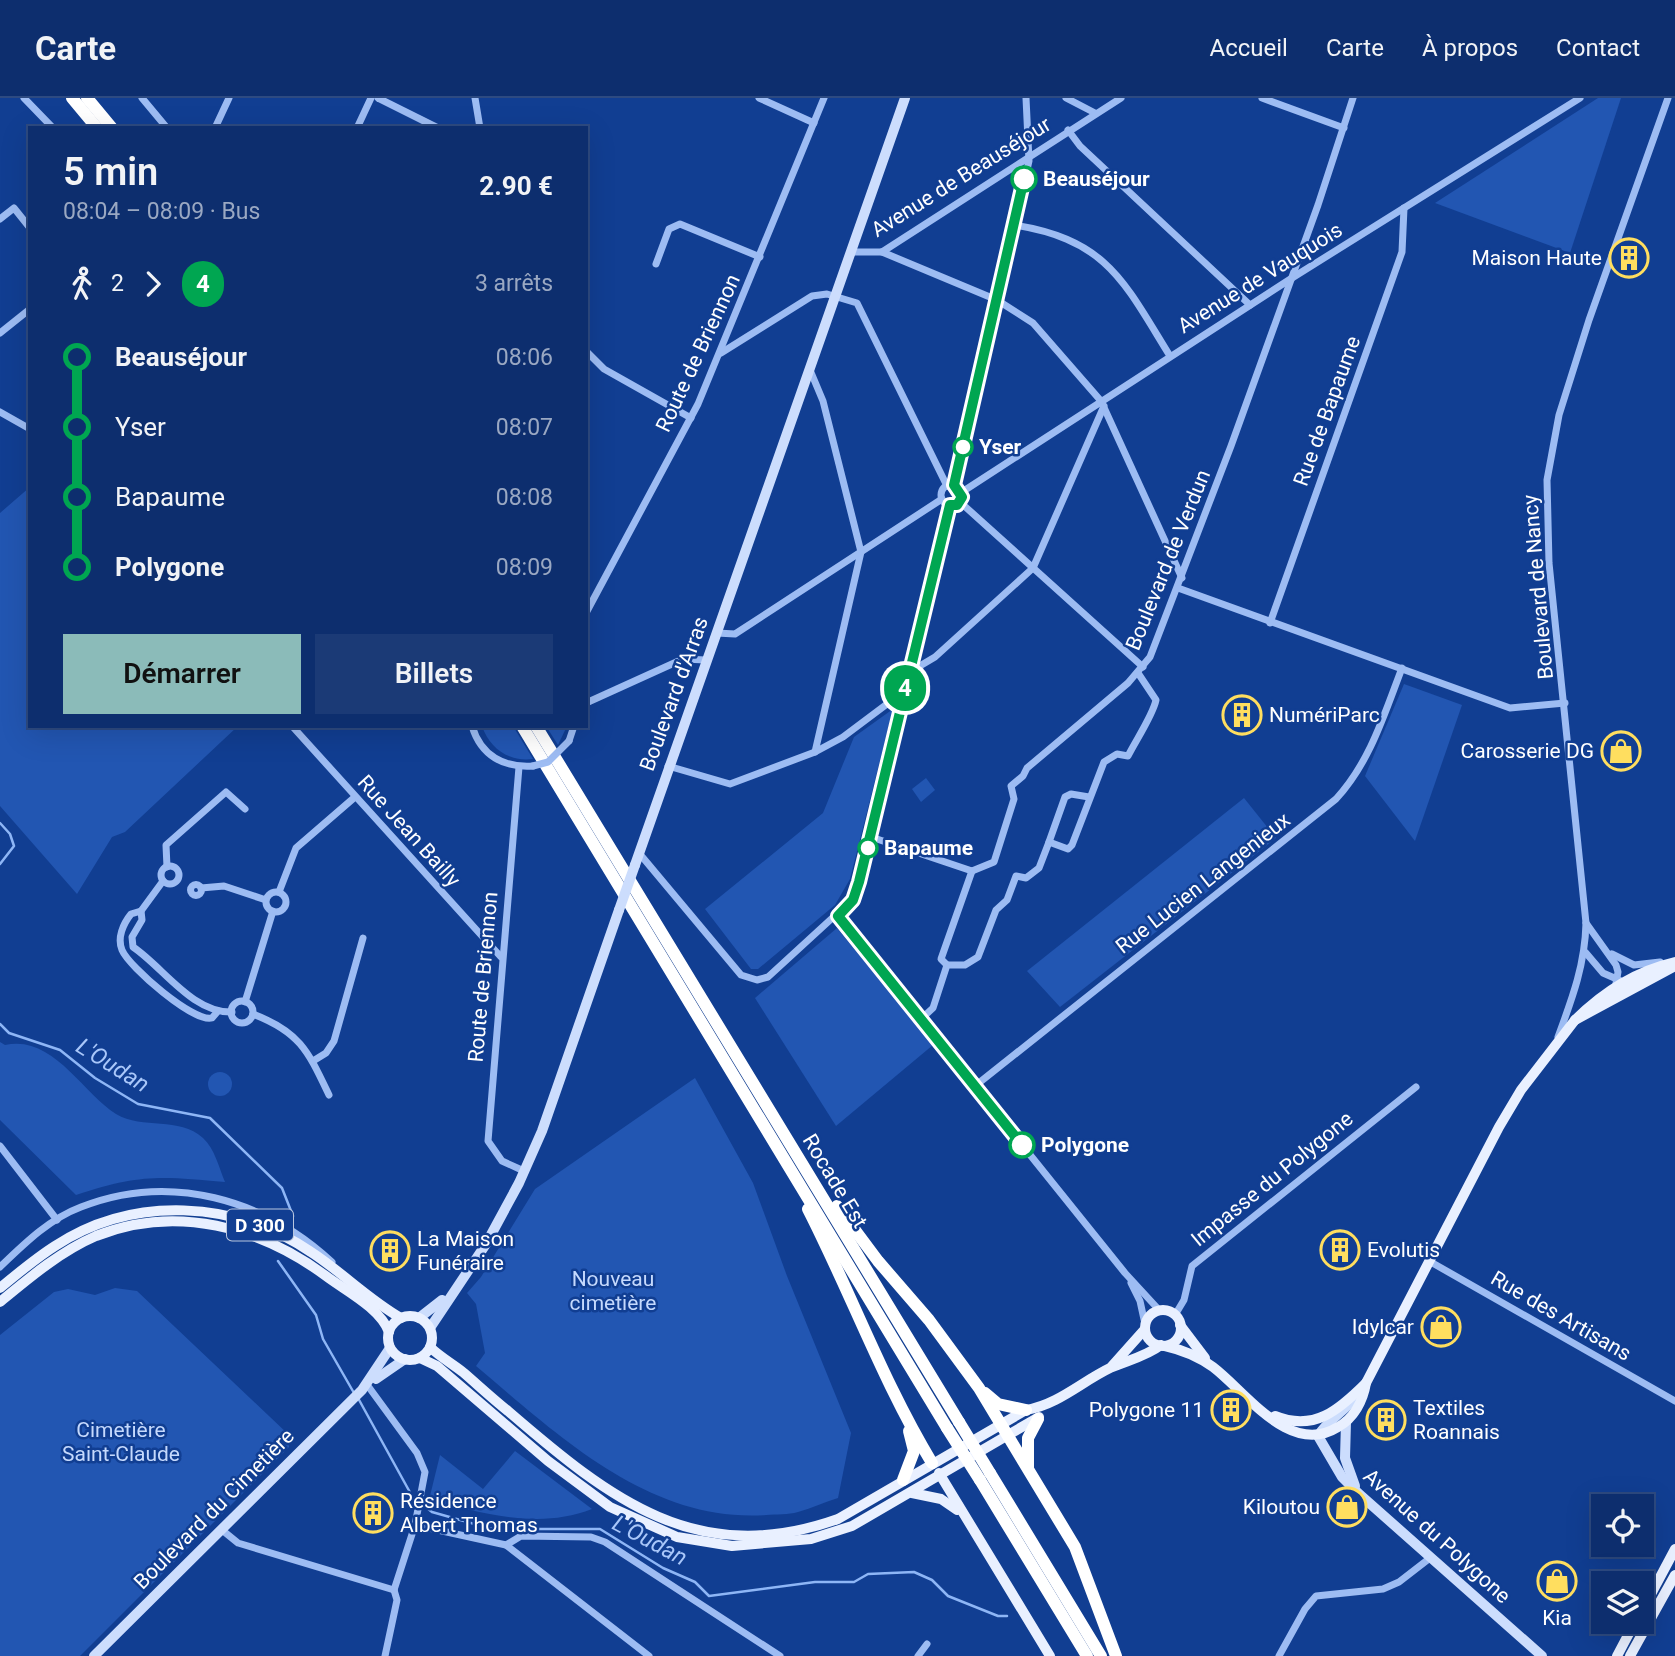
<!DOCTYPE html>
<html lang="fr">
<head>
<meta charset="utf-8">
<style>
	:root { --surface:#0d2e6e; --page:#1b3a76; --text:#f1f3f6; --muted:#9aa8c2; --line:#2d4a81; --accent:#8bbbb9 }
	body { margin:0; font-family:Roboto,sans-serif; background:var(--page); color:var(--text); height:100vh; display:flex; flex-direction:column; font-size:26px; white-space:nowrap }
	* { box-sizing:border-box; margin:0 }
	p { font-size:23px; color:var(--muted) }
	.icon { flex:none; width:38px; height:38px; fill:none; stroke:currentColor; stroke-width:2; stroke-linecap:round; stroke-linejoin:round }
	.map { position:relative; flex:1; overflow:hidden }
	.details { position:absolute; left:28px; top:28px; width:560px; height:602px; display:flex; flex-direction:column; background:var(--surface); border-radius:0px; box-shadow:0 7px 28px #0002,0 0 0 2px var(--line) }
	.details>* { flex:none }
	.badge { padding:0 14px; border-radius:23px; font-size:24px; line-height:46px }
	.controls { position:absolute; left:1591px; top:1396px; display:grid; gap:14px }
	.controls a { display:grid; place-items:center; width:63px; height:63px; border-radius:0px; background:var(--surface); box-shadow:0 7px 28px #0002,0 0 0 2px var(--line); font-size:35px }
	.map>.badge { position:absolute; translate:-50% -50%; box-shadow:0 0 0 4px #fff }
	.legs { display:flex; align-items:center; gap:10px; height:77px; padding:0 35px; font-size:23px }
	.legs p { margin-inline-start:auto }
	.overview { display:flex; align-items:center; justify-content:space-between; height:119px; padding:0 35px }
	h1 { font-size:38px; font-weight:600; line-height:52px }
	.primary-button { display:flex; gap:14px; margin-top:auto; padding:14px 35px }
	.primary-button a { flex:1; height:80px; border-radius:0px; background:var(--accent); color:#111; font-size:28px; font-weight:600; line-height:80px; text-align:center }
	.primary-button a+a { background:var(--page); color:var(--text) }
	ul { padding:0 35px; list-style:none }
	li { display:flex; align-items:center; gap:24px; height:70px; font-size:26px }
	li i { display:grid; place-items:center; width:10px; height:100%; margin:0 9px; background:currentColor }
	li i::after { content:''; width:18px; height:18px; margin:-9px; border:5px solid; border-radius:50%; background:var(--surface) }
	li p { margin-inline-start:auto }
	li:first-child i { background:linear-gradient(#0000 50%,currentColor 0) }
	li:last-child i { background:linear-gradient(currentColor 50%,#0000 0) }
	header { display:flex; align-items:center; gap:42px; box-sizing:border-box; height:98px; padding:0 35px; background:var(--surface); border-bottom:2px solid var(--line) }
	header strong { font-size:33px }
	nav { display:flex; gap:38px; margin-inline-start:auto; font-size:24px }
	.map>svg:first-child { display:block }
	.green { fill:#2256b2 }
	.lines { fill:none; stroke-linecap:round; stroke-linejoin:round }
	.stream { stroke:#8eb6f6; stroke-width:2.5 }
	.street { stroke:#9dbcf3; stroke-width:7 }
	.secondary { stroke:#ccddfd; stroke-width:10 }
	.primary { stroke:#e9f0ff; stroke-width:10 }
	.highway { stroke:#fff; stroke-width:12 }
	.street-bridge { stroke:#9dbcf3; stroke-width:7 }
	.secondary-bridge { stroke:#ccddfd; stroke-width:10 }
	.highway-bridge { stroke:#fff; stroke-width:12 }
	.line-1-casing { stroke:#fff; stroke-width:16 }
	.line-1 { stroke:#00a651; stroke-width:10 }
	.stop-1-dot { fill:#fff; stroke:#00a651; stroke-width:3.5 }
	.labels { text-anchor:middle; stroke-width:5; stroke-linejoin:round; paint-order:stroke }
	.shield { fill:#113e92; stroke:#b8c5de; stroke-width:2 }
	.shield-label { font-size:19px; font-weight:bold; fill:#fff }
	.street-label { font-size:21px; fill:#fff; stroke:#113e92 }
	.stop-label { font-size:21px; font-weight:bold; fill:#fff; stroke:#113e92; text-anchor:start }
	.poi-label { font-size:21px; fill:#fff; stroke:#113e92; text-anchor:end }
	.park-label { font-size:21px; fill:#c5d9fd; stroke:#113e92 }
	.water-label { font-size:23px; font-style:italic; fill:#a9c7fa; stroke:#113e92 }
</style>
</head>
<body>
<header>
<strong>Carte</strong>
<nav><a>Accueil</a><a>Carte</a><a>À propos</a><a>Contact</a></nav>
</header>
<div class="map">
<svg width="1675" height="1558" viewBox="0 0 1675 1558">
	<rect width="100%" height="100%" fill="#113e92"/>
	<!-- green -->
	<g class="green">
		<polygon points="1598,0 1621,0 1570,155 1435,105"/>
		<polygon points="30,389 30,628 238,628 125,734 112,739 77,796 0,708 0,415"/>
		<polygon points="1404,586 1462,607 1415,743 1365,678"/>
		<polygon points="893,611 850,781 835,807 758,871 751,871 705,811 823,715 854,639"/>
		<path d="M482 628H513L533 661C509 664 490 651 482 628Z"/>
		<polygon points="546,628 567,628 558,647"/>
		<polygon points="926,680 935,692 921,704 912,691"/>
		<polygon points="1244,700 1276,740 1060,909 1027,873"/>
		<polygon points="837,830 933,947 836,1028 755,900"/>
		<path d="M0 944 5 947C52 936 82 994 116 1016 143 1032 179 1018 203 1040 215 1051 219 1070 225 1084 161 1078 138 1076 76 1097L0 1022Z"/>
		<circle cx="220" cy="986" r="12"/>
		<path d="M695 980 753 1085 787 1178 851 1335 838 1400C825 1404 812 1410 798 1414 788 1417 777 1416 766 1417 650 1425 559 1338 476 1268L485 1255 476 1206 467 1195 481 1179 535 1091Z"/>
		<polygon points="115,1190 137,1193 289,1337 289,1349 80,1558 0,1558 0,1237 54,1194 68,1191 95,1197"/>
		<path d="M515 1353 592 1411C539 1432 482 1415 429 1402L440 1357 483 1391Z"/>
	</g>
	<g class="lines">
		<!-- stream -->
		<g class="stream">
			<polyline points="0,725 10,736 14,748 0,766"/>
			<polyline points="0,926 9,935 60,952 95,980 138,1006 210,1020 282,1090 293,1118"/>
			<polyline points="278,1163 316,1217 323,1241 354,1295"/>
			<polyline points="358,1300 412,1398 432,1414 492,1431 600,1431 663,1470 695,1484 709,1498 815,1484 854,1484 868,1476 914,1474 932,1482 948,1498 998,1518 1007,1518"/>
		</g>
		<!-- street -->
		<g class="street">
			<polyline points="24,0 53,30"/>
			<polyline points="142,0 167,30"/>
			<polyline points="378,0 438,30"/>
			<polyline points="475,0 480,30"/>
			<polyline points="759,0 814,25"/>
			<polyline points="1066,0 1095,15"/>
			<polyline points="1262,0 1344,30"/>
			<polyline points="215,30 229,0"/>
			<polyline points="357,30 371,0"/>
			<polyline points="1068,32 1080,48 1250,207"/>
			<polyline points="0,121 14,110 30,130"/>
			<path d="M1014 127C1108 142 1124 184 1170 258"/>
			<polyline points="851,154 882,154 1121,0"/>
			<polyline points="882,154 997,202 1033,225 1101,303 1182,480"/>
			<polyline points="656,166 669,131 680,126 760,159"/>
			<polyline points="0,235 30,211"/>
			<polyline points="586,253 604,271 691,320"/>
			<polyline points="721,255 812,198 827,196 857,205 947,388"/>
			<polyline points="810,272 823,303 861,454 815,654"/>
			<polyline points="0,314 30,331"/>
			<circle cx="952" cy="397" r="11"/>
			<polyline points="954,387 1029,63 1026,0"/>
			<polyline points="962,394 1292,180 1580,0"/>
			<polyline points="960,404 1143,569"/>
			<polyline points="1178,490 1510,610 1565,605"/>
			<polyline points="586,515 698,306 824,0"/>
			<polyline points="1270,525 1402,154 1404,110"/>
			<polyline points="717,535 735,536 942,401"/>
			<polyline points="908,575 935,559 1033,470 1104,308"/>
			<polyline points="586,605 683,561 706,562"/>
			<polyline points="292,628 501,859"/>
			<path d="M472 628C481 658 504 670 533 668"/>
			<polyline points="569,643 574,628"/>
			<polyline points="668,668 730,686 815,654 843,639 903,594"/>
			<polyline points="519,669 488,1043 502,1063 524,1073"/>
			<polyline points="871,739 972,773 994,764 1014,701 1011,688 1023,678 1027,670 1128,585 1150,559 1231,348 1318,107 1353,0"/>
			<polyline points="1049,744 1065,699 1071,696 1089,699"/>
			<polyline points="639,755 741,877 757,882 768,879 853,801 882,699 950,407"/>
			<circle cx="170" cy="777" r="9"/>
			<polyline points="167,769 166,747 226,694 245,711"/>
			<path d="M163 783 141 813 142 822 132 839 133 849C163 869 192 915 232 914"/>
			<circle cx="196" cy="792" r="5.5"/>
			<polyline points="201,790 224,788 266,802"/>
			<circle cx="276" cy="804" r="10"/>
			<polyline points="279,794 296,750 355,699"/>
			<path d="M141 813 131 816C123 826 117 840 122 852 129 869 194 925 212 920L218 913"/>
			<polyline points="838,818 1125,1175 1160,1213"/>
			<polyline points="1586,825 1616,867 1618,874 1615,891"/>
			<polyline points="1586,855 1603,875 1619,882"/>
			<polyline points="1612,856 1634,867 1660,864"/>
			<polyline points="947,867 941,861 972,773"/>
			<circle cx="242" cy="914" r="11"/>
			<polyline points="245,904 273,813"/>
			<path d="M253 916C300 934 308 953 329 997"/>
			<path d="M921 921 933 910 947 867H965L978 859 996 812 1007 802 1016 778 1026 780 1039 770 1049 744 1068 751 1072 747 1104 664 1117 656 1128 658C1136 642 1153 617 1156 602L1138 575"/>
			<path d="M1558 939C1572 901 1585 867 1586 825L1549 465 1547 382 1559 317 1589 222 1668 0"/>
			<polyline points="313,963 326,955 334,943 363,840"/>
			<path d="M975 988 1336 701C1370 664 1384 617 1402 570"/>
			<polyline points="0,1048 57,1122"/>
			<polyline points="1429,1163 1675,1303"/>
			<path d="M0 1169C24 1146 49 1121 81 1109 170 1074 264 1101 332 1164"/>
			<polyline points="1131,1185 1140,1203 1145,1226"/>
			<polyline points="1175,1217 1184,1202 1192,1168 1416,989"/>
			<polyline points="368,1288 417,1355 425,1374 415,1427 394,1492"/>
			<polyline points="415,1427 506,1447 521,1438 591,1439 605,1444 780,1558"/>
			<polyline points="222,1432 238,1445 394,1492"/>
			<polyline points="506,1447 649,1558"/>
			<polyline points="385,1558 397,1502 394,1492"/>
			<polyline points="918,1558 927,1546"/>
			<polyline points="1279,1558 1305,1511 1316,1498 1383,1491 1399,1484 1430,1460"/>
		</g>
		<!-- secondary -->
		<g class="secondary">
			<polyline points="635,767 905,0"/>
			<polyline points="419,1220 442,1202"/>
			<polyline points="430,1230 486,1146 519,1085 542,1033 619,812"/>
			<polyline points="376,1281 405,1261"/>
			<path d="M1357 1297C1346 1313 1328 1321 1318 1338L1342 1379 1358 1395 1542 1558"/>
			<polyline points="1346,1324 1345,1360 1355,1388"/>
			<polyline points="94,1558 362,1292 390,1250"/>
		</g>
		<!-- primary -->
		<g class="primary">
			<path d="M1675 864C1636 873 1603 894 1575 922L1675 868"/>
			<path d="M0 1190C18 1175 36 1160 55 1148 133 1097 235 1102 311 1154 342 1174 369 1202 401 1220"/>
			<path d="M0 1204C29 1180 61 1153 96 1138 176 1106 260 1129 326 1178 346 1193 380 1210 389 1234"/>
			<circle cx="1163" cy="1230" r="18"/>
			<circle cx="410" cy="1240" r="22"/>
			<polyline points="1180,1227 1205,1260"/>
			<path d="M1165 1248C1183 1252 1198 1258 1213 1269 1247 1295 1290 1359 1338 1329 1354 1320 1363 1303 1366 1285L1499 1029 1521 992 1575 922"/>
			<path d="M430 1249C440 1259 453 1266 464 1275 479 1288 493 1301 508 1313 610 1401 697 1471 838 1421L1026 1312C1059 1306 1081 1284 1110 1270 1128 1262 1145 1259 1161 1247"/>
			<polyline points="420,1260 437,1268 548,1363 610,1409 677,1439 732,1448 811,1441 852,1428 1039,1319"/>
			<polyline points="1112,1268 1145,1231"/>
			<path d="M1275 1318C1314 1334 1339 1312 1366 1285"/>
			<polyline points="939,1375 1050,1558"/>
			<polyline points="912,1395 941,1401 957,1412"/>
			<polyline points="1642,1513 1675,1451"/>
			<polyline points="1617,1558 1635,1524"/>
			<polyline points="1630,1558 1675,1477"/>
		</g>
		<!-- highway -->
		<g class="highway">
			<polyline points="72,0 97,30"/>
			<polyline points="87,0 112,30"/>
			<polyline points="522,628 947,1330"/>
			<polyline points="536,628 959,1324"/>
			<polyline points="837,1108 878,1163 929,1222 979,1290 1075,1449 1116,1558"/>
			<path d="M808 1111C851 1195 883 1284 932 1365"/>
			<polyline points="985,1295 998,1306 1026,1312"/>
			<polyline points="1028,1369 1028,1340 1038,1321"/>
			<polyline points="990,1375 1101,1558"/>
			<polyline points="903,1382 914,1353 909,1333"/>
			<polyline points="980,1382 1087,1558"/>
		</g>
		<!-- street-bridge -->
		<polyline class="street-bridge" points="533,668 548,664 569,643"/>
		<!-- secondary-bridge -->
		<polyline class="secondary-bridge" points="619,812 635,767"/>
		<!-- highway-bridge -->
		<g class="highway-bridge">
			<polyline points="959,1324 990,1375"/>
			<polyline points="947,1330 980,1382"/>
		</g>
	</g>
	<g class="lines">
		<!-- line-1 casing -->
		<g class="line-1-casing">
			<polyline id="line-1" points="1022,1047 838,818 853,802 859,784 950,407 957,407 962,399 954,387 1024,81"/>
		</g>
		<!-- line-1 -->
		<use href="#line-1" class="line-1"/>
	</g>
	<!-- icons -->
	<defs>
		<g id="building-ring" transform="scale(2.0125)"><circle r="9.5" fill="#113e92" stroke="#ffde5f" stroke-width="1.5"/><path d="M-4-6H4V6H1V3H-1V6H-4ZM-2.5-4.3h1.7v1.8h-1.7ZM.8-4.3h1.7v1.8H.8ZM-2.5-1h1.7V.8h-1.7ZM.8-1h1.7V.8H.8Z" fill="#ffde5f"/></g>
		<g id="shop-ring" transform="scale(2.0125)"><circle r="9.5" fill="#113e92" stroke="#ffde5f" stroke-width="1.5"/><path d="M-5-2.5h2.3a2.7 3.5 0 0 1 5.4 0H5L5.5 6h-11ZM-1.5-2.5h3a1.5 2.3 0 0 0-3 0Z" fill="#ffde5f"/></g>
	</defs>
	<g fill-rule="evenodd">
		<use href="#building-ring" x="1629" y="160"/>
		<use href="#building-ring" x="1242" y="617"/>
		<use href="#shop-ring" x="1621" y="653"/>
		<use href="#building-ring" x="1340" y="1152"/>
		<use href="#building-ring" x="390" y="1153"/>
		<use href="#shop-ring" x="1441" y="1229"/>
		<use href="#building-ring" x="1231" y="1312"/>
		<use href="#building-ring" x="1386" y="1322"/>
		<use href="#shop-ring" x="1347" y="1409"/>
		<use href="#building-ring" x="373" y="1415"/>
		<use href="#shop-ring" x="1557" y="1483"/>
	</g>
	<!-- markers -->
	<g class="stop-1-dot">
		<circle cx="1024" cy="81" r="12"/>
		<circle cx="963" cy="349" r="9"/>
		<circle cx="868" cy="750" r="9"/>
		<circle cx="1022" cy="1047" r="12"/>
	</g>
	<g class="labels">
		<!-- shield labels -->
		<rect class="shield" x="227" y="1111.5" width="66" height="31" rx="5"/>
		<g class="shield-label">
			<text x="260" y="1134">D 300</text>
		</g>
		<!-- street labels -->
		<g class="street-label">
			<text transform="translate(961 79) rotate(-32)" y="7">Avenue de Beauséjour</text>
			<text transform="translate(1260 180) rotate(-32)" y="7">Avenue de Vauquois</text>
			<text transform="translate(698 255) rotate(-65)" y="7">Route de Briennon</text>
			<text transform="translate(1327 313) rotate(-70)" y="7">Rue de Bapaume</text>
			<text transform="translate(1168 462) rotate(-68)" y="7">Boulevard de Verdun</text>
			<text transform="translate(1538 489) rotate(-95)" y="7">Boulevard de Nancy</text>
			<text transform="translate(674 596) rotate(-70)" y="7">Boulevard d'Arras</text>
			<text transform="translate(409 733) rotate(48)" y="7">Rue Jean Bailly</text>
			<text transform="translate(1203 785) rotate(-38)" y="7">Rue Lucien Langenieux</text>
			<text transform="translate(483 879) rotate(-85)" y="7">Route de Briennon</text>
			<text transform="translate(1272 1081) rotate(-39)" y="7">Impasse du Polygone</text>
			<text transform="translate(835 1083) rotate(59)" y="7">Rocade Est</text>
			<text transform="translate(1561 1218) rotate(30)" y="7">Rue des Artisans</text>
			<text transform="translate(214 1411) rotate(-45)" y="7">Boulevard du Cimetière</text>
			<text transform="translate(1437 1438) rotate(42)" y="7">Avenue du Polygone</text>
		</g>
		<!-- stop labels -->
		<g class="stop-label">
			<text x="1043" y="88">Beauséjour</text>
			<text x="979" y="356">Yser</text>
			<text x="884" y="757">Bapaume</text>
			<text x="1041" y="1054">Polygone</text>
		</g>
		<!-- poi labels -->
		<g class="poi-label">
			<text x="1602" y="167">Maison Haute</text>
			<text x="1269" y="624" text-anchor="start">NumériParc</text>
			<text x="1594" y="660">Carosserie DG</text>
			<text x="417" y="1148" text-anchor="start">La Maison<tspan x="417" dy="24">Funéraire</tspan></text>
			<text x="1367" y="1159" text-anchor="start">Evolutis</text>
			<text x="1414" y="1236">Idylcar</text>
			<text x="1413" y="1317" text-anchor="start">Textiles<tspan x="1413" dy="24">Roannais</tspan></text>
			<text x="1204" y="1319">Polygone 11</text>
			<text x="400" y="1410" text-anchor="start">Résidence<tspan x="400" dy="24">Albert Thomas</tspan></text>
			<text x="1320" y="1416">Kiloutou</text>
			<text x="1557" y="1527" text-anchor="middle">Kia</text>
		</g>
		<!-- park labels -->
		<g class="park-label">
			<text x="613" y="1188">Nouveau<tspan x="613" dy="24">cimetière</tspan></text>
			<text x="121" y="1339">Cimetière<tspan x="121" dy="24">Saint-Claude</tspan></text>
		</g>
		<!-- water labels -->
		<g class="water-label">
			<text transform="translate(113 967) rotate(32)" y="8">L'Oudan</text>
			<text transform="translate(650 1442) rotate(28)" y="8">L'Oudan</text>
		</g>
	</g>
</svg>
<div class="controls">
<a><svg class="icon" aria-label="locate" viewBox="0 0 24 24"><circle cx="12" cy="12" r="6"/><path d="M12 2v4M12 18v4M2 12h4M18 12h4"/></svg></a>
<a><svg class="icon" aria-label="layers" viewBox="0 0 24 24"><path d="M12 4l9 5-9 5-9-5zM3 14l9 5 9-5"/></svg></a>
</div>
<b class="badge" style="left:905px;top:590px;background:#00a651;color:#fff">4</b>
<section class="details">
<div class="overview"><div><h1>5 min</h1><p>08:04 – 08:09 · Bus</p></div><b>2.90 €</b></div>
<div class="legs"><svg class="icon" aria-label="walk" viewBox="0 0 24 24"><circle cx="13" cy="4" r="2"/><path d="M13 8l-2 6 4 7M11 14l-3 7M7 12l3-4h3l4 4"/></svg>2<svg class="icon" aria-label="forward" viewBox="0 0 24 24"><path d="M9 5l7 7-7 7"/></svg><b class="badge" style="background:#00a651;color:#fff">4</b><p>3 arrêts</p></div>
<ul>
<li><i style="color:#00a651"></i><b>Beauséjour</b><p>08:06</p></li>
<li><i style="color:#00a651"></i><span>Yser</span><p>08:07</p></li>
<li><i style="color:#00a651"></i><span>Bapaume</span><p>08:08</p></li>
<li><i style="color:#00a651"></i><b>Polygone</b><p>08:09</p></li>
</ul>
<div class="primary-button"><a>Démarrer</a><a>Billets</a></div>
</section>
</div>
</body>
</html>
